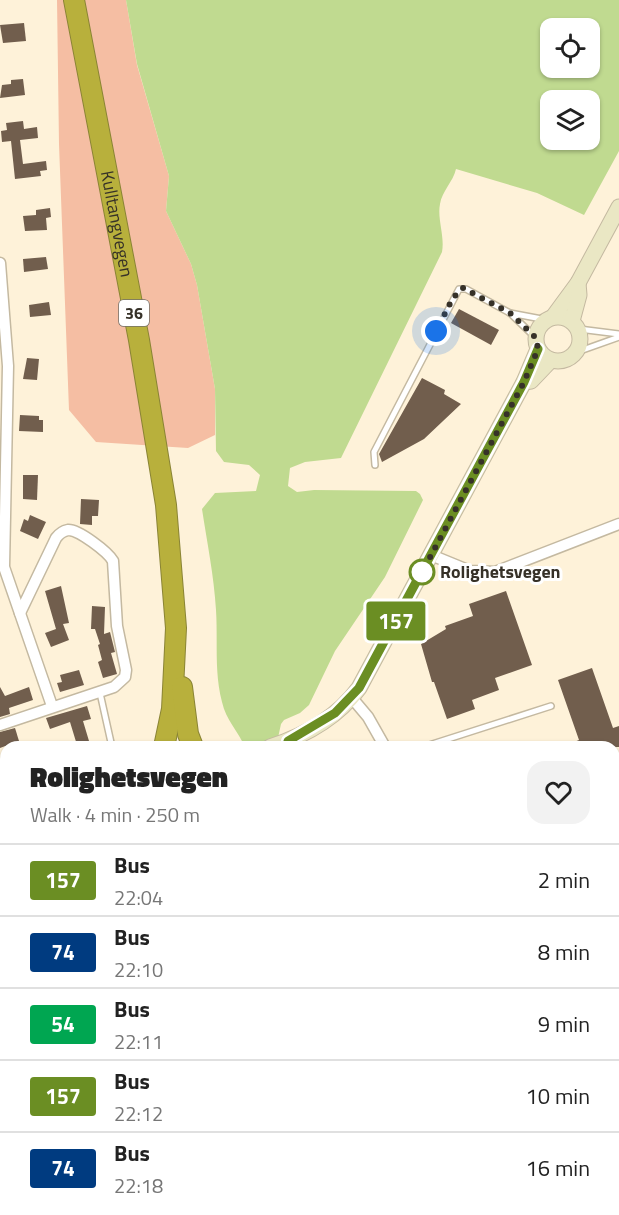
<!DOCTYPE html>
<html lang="en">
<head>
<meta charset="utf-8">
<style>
	:root { --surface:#fff; --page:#f2f2f2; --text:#222; --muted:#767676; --line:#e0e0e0 }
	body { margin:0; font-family:"Titillium Web",sans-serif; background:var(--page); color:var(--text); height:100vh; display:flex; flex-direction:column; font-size:22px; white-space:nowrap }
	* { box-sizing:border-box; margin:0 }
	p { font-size:20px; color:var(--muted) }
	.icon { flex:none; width:33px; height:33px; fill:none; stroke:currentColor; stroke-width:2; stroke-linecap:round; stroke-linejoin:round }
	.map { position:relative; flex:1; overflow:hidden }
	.panel { position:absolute; left:0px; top:741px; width:620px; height:474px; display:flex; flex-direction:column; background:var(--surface); border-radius:18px 18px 0 0; box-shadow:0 2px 4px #0004 }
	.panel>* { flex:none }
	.badge { padding:0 12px; border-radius:4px; font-size:21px; line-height:39px }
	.fabs { position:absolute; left:540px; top:18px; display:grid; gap:12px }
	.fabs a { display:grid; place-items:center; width:60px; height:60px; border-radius:12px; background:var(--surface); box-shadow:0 2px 4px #0004; font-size:30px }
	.you { position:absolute; width:30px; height:30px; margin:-15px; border:4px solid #fff; border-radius:50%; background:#1a73e8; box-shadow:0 0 0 9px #1a73e833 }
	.map>.badge { position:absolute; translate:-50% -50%; box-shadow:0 0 0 3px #fff }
	.round { display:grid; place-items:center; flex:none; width:63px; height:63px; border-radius:18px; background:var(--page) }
	.summary { display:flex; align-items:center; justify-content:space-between; height:102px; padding:0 30px }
	h1 { font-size:28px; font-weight:800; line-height:45px }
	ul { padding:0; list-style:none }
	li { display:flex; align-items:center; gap:18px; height:72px; padding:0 30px; border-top:2px solid var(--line) }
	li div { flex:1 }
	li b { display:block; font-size:22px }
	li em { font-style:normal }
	li .badge { min-width:66px; font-weight:700; text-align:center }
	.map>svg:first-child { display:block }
	.green { fill:#f5bea3 }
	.water { fill:#c0da90; fill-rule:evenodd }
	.building { fill:#715e4d }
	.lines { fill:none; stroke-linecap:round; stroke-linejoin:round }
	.lane-casing { stroke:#c4b9a1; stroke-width:8 }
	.street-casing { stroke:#c4b9a1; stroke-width:13 }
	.secondary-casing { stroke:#c4b9a1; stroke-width:17 }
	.highway-casing { stroke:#8a8435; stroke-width:22 }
	.lane { stroke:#fff; stroke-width:5 }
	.street { stroke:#fff; stroke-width:10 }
	.secondary { stroke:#eae7c4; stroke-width:15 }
	.highway { stroke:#b8b03c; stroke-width:20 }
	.line-casing { stroke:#fff; stroke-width:14 }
	.line { stroke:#6b8e23; stroke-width:9 }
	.walk { stroke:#363128; stroke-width:6; stroke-dasharray:0 10.8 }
	.stop-dot { fill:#fff; stroke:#6b8e23; stroke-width:3 }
	.labels { text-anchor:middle; stroke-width:6; stroke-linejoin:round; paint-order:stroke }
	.shield { fill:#fff; stroke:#726f68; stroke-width:1.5 }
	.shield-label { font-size:16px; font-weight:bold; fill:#363128 }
	.street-label { font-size:18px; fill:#363128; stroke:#fff }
	.stop-label { font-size:18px; font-weight:bold; fill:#363128; stroke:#fff; text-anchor:start }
</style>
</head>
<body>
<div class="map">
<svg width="619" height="1215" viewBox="0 0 619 1215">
	<rect width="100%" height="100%" fill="#fef2d9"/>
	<!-- green -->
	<g class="green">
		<polygon points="57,0 126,0 137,65 169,176 166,211 191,264 197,285 215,389 215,435 188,448 96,442 69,410 59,144"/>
		<polygon points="6,909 6,1039 0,1041 0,912"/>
	</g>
	<!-- water -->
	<g class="water">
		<path d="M126 0H619V151L584 215 537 193 456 169C453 182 442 191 440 204 437 219 445 236 442 252L341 458 305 462 290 468 288 486 297 492 314 490 416 491 420 494 423 500 385 577 335 651 309 705 300 713 284 720 281 724 276 747H245C238 731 226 720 222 702 214 671 218 641 216 610 214 576 207 542 202 509L215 493 256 491 260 475 249 465 224 462 216 451 215 389 197 285 191 264 166 211 169 176 137 64ZM550 28H590V68H550ZM550 100H590V140H550Z"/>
		<polygon points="619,957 619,1215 179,1215 176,1210 168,1215 140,1215 139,1212 123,1215 0,1215 0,1154 6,1153 6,1209 614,1209 614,959"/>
	</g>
	<!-- building -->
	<g class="building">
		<polygon points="24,23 26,41 3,43 0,25"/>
		<polygon points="23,79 25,95 0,98 2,85 11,84 11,80"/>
		<polygon points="23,121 24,129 37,127 38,138 20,140 23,164 46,161 47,170 40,171 41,176 15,179 11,141 2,142 1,131 7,130 6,123"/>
		<polygon points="50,208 51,217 46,218 47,230 25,231 23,216 36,215 36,210"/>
		<polygon points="46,257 48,269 24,272 23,259"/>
		<polygon points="49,302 51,315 30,317 29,305"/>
		<polygon points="459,309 499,330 491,345 451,323"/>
		<polygon points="27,358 39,359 37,380 23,379"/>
		<polygon points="422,378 445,390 444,394 461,404 424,439 382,462 379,454"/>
		<polygon points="20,415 39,416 39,420 43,420 43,432 19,431"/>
		<polygon points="23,475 38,475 37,500 23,499"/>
		<polygon points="81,499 99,500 98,516 92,516 92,525 80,524"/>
		<polygon points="30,515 46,522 38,539 20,531 24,519 28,521"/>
		<polygon points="61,586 69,623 63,624 69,640 51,647 45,633 56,629 45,591"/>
		<polygon points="506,591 532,665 495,678 499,690 472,700 475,709 447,719 434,682 432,682 421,644 446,629 445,626 473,616 469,604"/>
		<polygon points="92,606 105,607 104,634 110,632 115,652 111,653 117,674 103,678 98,662 102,660 98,645 100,644 95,629 91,629"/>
		<polygon points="592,668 613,728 619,726 619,747 562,747 579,740 558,680"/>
		<polygon points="79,670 84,685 60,692 57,683 62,682 60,675"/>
		<polygon points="0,687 5,696 29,687 33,700 9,708 10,714 0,717"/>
		<polygon points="87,706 91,719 83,721 89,741 77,745 70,722 50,729 46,718"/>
		<polygon points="15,728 19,741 0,748 0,732"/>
	</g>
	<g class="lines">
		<!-- lane casing -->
		<g class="lane-casing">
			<g id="lane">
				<polyline points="510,313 547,320"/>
				<polyline points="579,329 619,334"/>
				<polyline points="577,352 619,337"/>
				<polyline points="375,465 374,452 459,289 466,289 510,313 536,338"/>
				<polyline points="100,693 112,747"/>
				<polyline points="423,747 551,706"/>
				<polyline points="0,1083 6,1081"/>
			</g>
		</g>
		<!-- street casing -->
		<g class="street-casing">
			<g id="street">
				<polyline points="0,263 8,366 4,567 52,706"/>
				<polyline points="431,555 470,571 495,572 619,524"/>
				<polyline points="352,698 368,717 385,747"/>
				<path d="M0 725 114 687 125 677 126 670 117 626 113 561C108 552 78 529 68 530 63 531 59 534 56 538L20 613"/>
				<polyline points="0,831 6,829"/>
			</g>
		</g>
		<!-- secondary casing -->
		<g class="secondary-casing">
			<g id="secondary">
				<circle cx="558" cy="339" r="22"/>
				<polyline points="553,317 578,283 619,207"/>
				<polyline points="572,321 579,295 578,283"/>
				<polyline points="524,382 531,381 551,360"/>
				<path d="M270 747C304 736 337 718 359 688L524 382 538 349"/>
				<polyline points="0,1050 6,1048"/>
			</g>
		</g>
		<!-- highway casing -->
		<g class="highway-casing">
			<g id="highway">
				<path id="s1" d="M74 0 139 340 166 505 176 628 172 709 164 747"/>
				<polyline points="182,687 188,734 193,747"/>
				<polyline points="117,1209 118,1215"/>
			</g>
		</g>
		<!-- lane -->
		<use href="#lane" class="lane"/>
		<!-- street -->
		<use href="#street" class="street"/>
		<!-- secondary -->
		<use href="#secondary" class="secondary"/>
		<!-- highway -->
		<use href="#highway" class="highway"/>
	</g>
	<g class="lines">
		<!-- line casing -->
		<g class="line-casing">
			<polyline id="line" points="288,741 335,713 359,688 524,382 538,349"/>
		</g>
		<!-- line -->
		<use href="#line" class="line"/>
		<!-- walk -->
		<polyline class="walk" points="422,572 421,574 524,382 538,349 536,338 510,313 463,288 453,298 436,331"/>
	</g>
	<!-- markers -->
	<circle class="stop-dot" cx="422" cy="572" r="12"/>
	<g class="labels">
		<!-- shield labels -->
		<rect class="shield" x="119" y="300" width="30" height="26" rx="4.5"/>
		<g class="shield-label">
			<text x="134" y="319">36</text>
		</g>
		<!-- street labels -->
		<g class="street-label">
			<text dy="6" stroke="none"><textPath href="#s1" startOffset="228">Kulltangvegen</textPath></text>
		</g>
		<!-- stop labels -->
		<g class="stop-label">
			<text x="440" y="578">Rolighetsvegen</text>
		</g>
	</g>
</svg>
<div class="fabs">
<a><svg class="icon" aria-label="locate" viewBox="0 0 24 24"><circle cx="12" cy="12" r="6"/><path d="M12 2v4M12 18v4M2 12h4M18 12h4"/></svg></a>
<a><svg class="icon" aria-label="layers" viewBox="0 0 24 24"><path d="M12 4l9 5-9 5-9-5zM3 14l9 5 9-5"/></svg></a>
</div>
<div class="you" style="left:436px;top:331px"></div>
<b class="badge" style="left:396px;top:621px;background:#6b8e23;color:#fff">157</b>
<section class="panel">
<div class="summary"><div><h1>Rolighetsvegen</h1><p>Walk · 4 min · 250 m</p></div><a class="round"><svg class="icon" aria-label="heart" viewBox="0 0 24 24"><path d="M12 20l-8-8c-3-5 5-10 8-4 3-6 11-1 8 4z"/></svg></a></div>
<ul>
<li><span class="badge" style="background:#6b8e23;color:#fff">157</span><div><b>Bus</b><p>22:04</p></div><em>2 min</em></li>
<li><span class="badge" style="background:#003b80;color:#fff">74</span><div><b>Bus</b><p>22:10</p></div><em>8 min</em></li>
<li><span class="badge" style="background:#00a651;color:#fff">54</span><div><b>Bus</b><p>22:11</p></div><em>9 min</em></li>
<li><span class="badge" style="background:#6b8e23;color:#fff">157</span><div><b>Bus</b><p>22:12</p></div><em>10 min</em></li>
<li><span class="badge" style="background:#003b80;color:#fff">74</span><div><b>Bus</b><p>22:18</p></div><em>16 min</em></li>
</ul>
</section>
</div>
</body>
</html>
